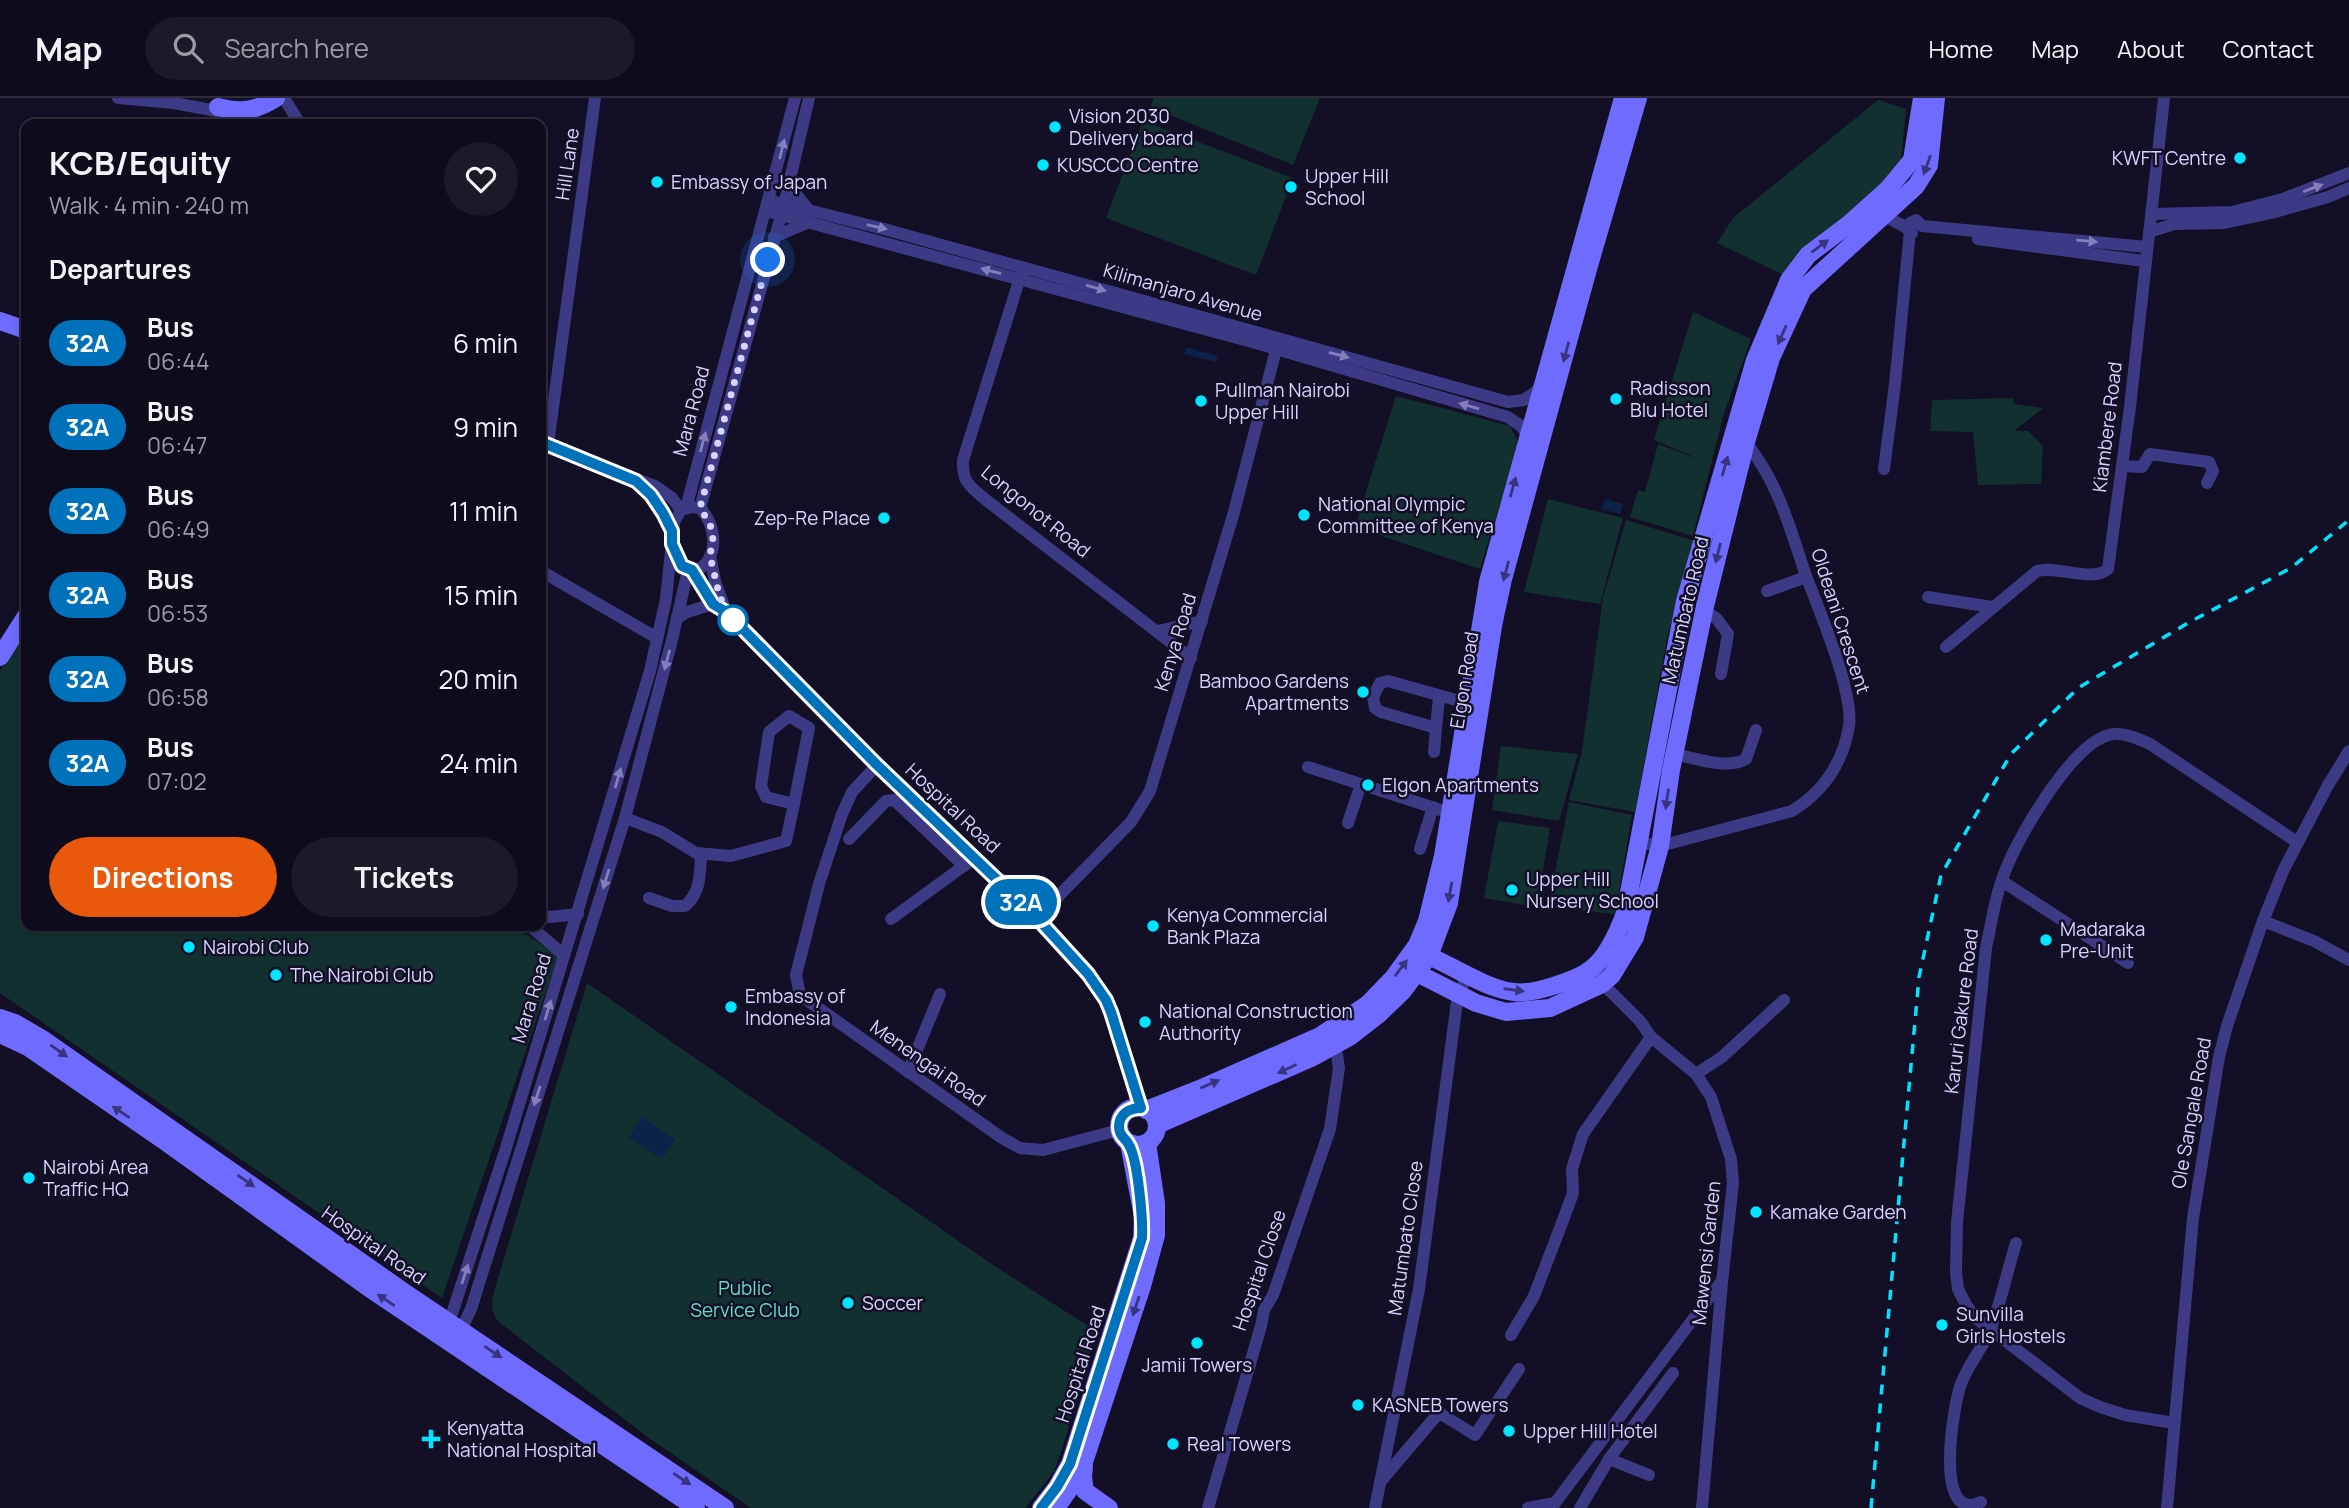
<!DOCTYPE html>
<html lang="en">
<head>
<meta charset="utf-8">
<style>
	:root { --surface:#0e0b1c; --page:#1c1929; --text:#f1f3f6; --muted:#9b9ba3; --line:#2e2b3b; --accent:#ea580c }
	body { margin:0; font-family:Manrope,sans-serif; background:var(--page); color:var(--text); height:100vh; display:flex; flex-direction:column; font-size:26px; white-space:nowrap }
	* { box-sizing:border-box; margin:0 }
	p { font-size:23px; color:var(--muted) }
	.icon { flex:none; width:38px; height:38px; fill:none; stroke:currentColor; stroke-width:2; stroke-linecap:round; stroke-linejoin:round }
	.map { position:relative; flex:1; overflow:hidden }
	.panel { position:absolute; left:21px; top:21px; width:525px; height:812px; display:flex; flex-direction:column; background:var(--surface); border-radius:14px; box-shadow:0 4px 10px #0003,0 0 0 2px var(--line) }
	.panel>* { flex:none }
	.badge { padding:0 14px; border-radius:23px; font-size:24px; line-height:46px }
	.you { position:absolute; width:35px; height:35px; margin:-18px; border:5px solid #fff; border-radius:50%; background:#1a73e8; box-shadow:0 0 0 10px #1a73e833 }
	.map>.badge { position:absolute; translate:-50% -50%; box-shadow:0 0 0 4px #fff }
	h2 { padding:0 28px; font-size:26px; line-height:63px }
	.round { display:grid; place-items:center; flex:none; width:74px; height:74px; border-radius:37px; background:var(--page) }
	.headline { display:flex; align-items:center; justify-content:space-between; height:119px; padding:0 28px }
	h1 { font-size:33px; font-weight:700; line-height:52px }
	.cta { display:flex; gap:14px; margin-top:auto; padding:14px 28px }
	.cta a { flex:1; height:80px; border-radius:42px; background:var(--accent); color:#fff; font-size:28px; font-weight:700; line-height:80px; text-align:center }
	.cta a+a { background:var(--page); color:var(--text) }
	ul { padding:0; list-style:none }
	li { display:flex; align-items:center; gap:21px; height:84px; padding:0 28px }
	li div { flex:1 }
	li b { display:block; font-size:26px }
	li em { font-style:normal }
	li .badge { min-width:77px; font-weight:700; text-align:center }
	header { display:flex; align-items:center; gap:42px; box-sizing:border-box; height:98px; padding:0 35px; background:var(--surface); border-bottom:2px solid var(--line) }
	header strong { font-size:33px }
	nav { display:flex; gap:38px; margin-inline-start:auto; font-size:24px }
	.search { width:490px; height:63px; background:var(--page); display:flex; align-items:center; gap:18px; box-sizing:border-box; padding:0 24px; border-radius:38px; color:var(--muted); font-size:26px }
	.map>svg:first-child { display:block }
	.green { fill:#12302f }
	.water { fill:#0c2248 }
	.lines { fill:none; stroke-linecap:round; stroke-linejoin:round }
	.street { stroke:#3d3a85; stroke-width:12 }
	.secondary { stroke:#6f6bff; stroke-width:18 }
	.rail { stroke:#00e5ff; stroke-width:3.5; stroke-dasharray:10 9; stroke-linecap:butt }
	.oneway { fill:#837fbc }
	.oneway2 { fill:#38347d }
	.line-casing { stroke:#fff; stroke-width:16 }
	.line { stroke:#0072bc; stroke-width:10 }
	.walk { stroke:#d9d4ff; stroke-width:7; stroke-dasharray:0 12.6 }
	.poi-dot { fill:#00e5ff; stroke:#130f26; stroke-width:2.5 }
	.stop-dot { fill:#fff; stroke:#0072bc; stroke-width:3.5 }
	.labels { text-anchor:middle; stroke-width:5; stroke-linejoin:round; paint-order:stroke }
	.poi-label { font-size:19px; fill:#d9d4ff; stroke:#130f26; text-anchor:start }
	.street-label { font-size:19px; fill:#d9d4ff; stroke:#130f26 }
	.park-label { font-size:19px; fill:#5fe0c0; stroke:#130f26 }
</style>
</head>
<body>
<header>
<strong>Map</strong>
<div class="search"><svg class="icon" aria-label="search" viewBox="0 0 24 24"><circle cx="10" cy="10" r="6"/><path d="M15 15l6 6"/></svg>Search here</div>
<nav><a>Home</a><a>Map</a><a>About</a><a>Contact</a></nav>
</header>
<div class="map">
<svg width="2349" height="1410" viewBox="0 0 2349 1410">
	<rect width="100%" height="100%" fill="#130f26"/>
	<!-- green -->
	<g class="green">
		<polygon points="1154,0 1320,0 1293,67 1150,9"/>
		<polygon points="1878,2 1906,11 1900,73 1786,178 1717,145 1733,120"/>
		<polygon points="1143,23 1293,80 1256,177 1106,120"/>
		<polygon points="1693,214 1751,241 1724,315 1693,438 1630,419 1638,392 1645,394 1658,346 1704,363 1654,342"/>
		<polygon points="1396,298 1510,328 1519,346 1480,471 1355,429"/>
		<polygon points="2013,300 2014,306 2043,310 2014,333 2028,333 2043,348 2041,386 1978,387 1973,334 1930,333 1932,302"/>
		<polygon points="1548,401 1623,420 1600,506 1524,494"/>
		<polygon points="1626,422 1695,443 1668,536 1635,714 1569,702 1582,653 1603,499"/>
		<polygon points="26,530 26,828 515,828 558,858 442,1200 0,895 0,573"/>
		<polygon points="1501,648 1578,656 1559,723 1492,712"/>
		<polygon points="1569,704 1632,717 1615,816 1548,809"/>
		<polygon points="1498,723 1550,730 1537,809 1484,800"/>
		<path d="M587 885 993 1167 1096 1233 1064 1345 1054 1374 1025 1410H751L646 1338 499 1224C492 1215 491 1209 493 1197Z"/>
	</g>
	<!-- water -->
	<g class="water">
		<polygon points="1186,249 1218,258 1216,264 1184,256"/>
		<polygon points="1605,401 1623,406 1620,416 1602,411"/>
		<polygon points="642,1019 675,1041 662,1061 629,1039"/>
	</g>
	<g class="lines">
		<!-- street -->
		<g class="street">
			<polyline points="118,0 174,5 217,13"/>
			<polyline points="284,0 300,26"/>
			<polyline points="788,86 810,114"/>
			<polyline points="768,102 884,131 1508,304 1524,302 1541,290"/>
			<path d="M1879 112C1888 123 1904 125 1912 135"/>
			<polyline points="766,113 1252,244 1508,319 1521,328 1528,338"/>
			<polyline points="2151,116 2232,114 2283,101 2349,75"/>
			<polyline points="1909,130 1910,125 1916,122 1922,128 2147,149"/>
			<polyline points="2149,134 2174,126 2224,125 2271,115 2328,99 2349,90"/>
			<polyline points="774,139 807,125"/>
			<polyline points="1978,141 2144,163"/>
			<path d="M1022 173 963 362C962 385 970 388 986 402L1191 560"/>
			<polyline points="541,344 655,388 672,400 681,412"/>
			<polyline points="548,346 595,0"/>
			<polyline points="2122,368 2142,369 2150,356 2209,364 2213,373 2207,385"/>
			<polyline points="1884,371 1895,286 1910,133"/>
			<path d="M639 385C654 400 663 414 672 433"/>
			<polyline points="686,410 795,0"/>
			<polyline points="700,410 784,107 809,0"/>
			<polyline points="710,458 715,483 726,514"/>
			<polyline points="692,472 713,506 726,514 877,667 1037,820 1088,876 1106,902 1110,914 1141,1010"/>
			<polyline points="541,473 657,540"/>
			<polyline points="1767,493 1806,479"/>
			<polyline points="1928,499 1992,509"/>
			<polyline points="1705,513 1717,521 1728,536 1721,576"/>
			<polyline points="677,520 687,514 713,506"/>
			<polyline points="1158,533 1202,523"/>
			<path d="M1946 549 2037 473C2057 467 2092 485 2108 471L2130 309 2164 0"/>
			<polyline points="1439,599 1436,630 1381,614 1375,610 1373,599 1380,585 1388,583 1467,605"/>
			<polyline points="1434,654 1436,630"/>
			<path d="M1674 656C1696 660 1726 672 1746 661L1756 632"/>
			<polyline points="877,667 852,694 842,716 819,786 796,877 800,897 1002,1040 1020,1050 1043,1052 1119,1032"/>
			<polyline points="1308,669 1450,715"/>
			<polyline points="625,720 662,734 696,755 731,758 786,743 794,706 766,699 761,688 769,634 789,618 809,630 794,706"/>
			<polyline points="1348,725 1361,686"/>
			<polyline points="849,741 886,703 894,702 964,768"/>
			<path d="M1637 744 1660 748 1792 713C1824 693 1843 665 1849 628 1854 593 1818 510 1805 475 1796 448 1788 420 1776 394 1768 376 1758 360 1746 344"/>
			<polyline points="1420,751 1433,709"/>
			<polyline points="1000,781 1058,799"/>
			<polyline points="2002,783 2128,865"/>
			<path d="M649 800 672 808H685C701 794 700 776 701 756"/>
			<polyline points="541,816 549,819 578,816"/>
			<polyline points="1037,820 1131,724 1150,693 1234,414 1278,244"/>
			<polyline points="891,821 969,764"/>
			<polyline points="2263,823 2314,843 2349,862"/>
			<polyline points="530,828 564,857"/>
			<polyline points="1598,881 1640,923 1651,939 1696,976 1711,999 1731,1061 1733,1085 1722,1184 1702,1410"/>
			<polyline points="908,974 940,896"/>
			<polyline points="1696,976 1722,959 1784,902"/>
			<path d="M447 1231 506 1050 650 573 666 501 674 424 681 412 692 409 700 410C717 427 720 462 695 473L682 468 672 446"/>
			<polyline points="1511,1237 1534,1198 1565,1117 1573,1095 1572,1071 1583,1036 1651,939"/>
			<polyline points="458,1238 471,1211 625,720 672,542 688,472"/>
			<path d="M2174 1325 2125 1317 2100 1309 2080 1300 1977 1221 1966 1207 1958 1191 1956 1174 1957 1124 1986 850C1992 822 1996 793 2008 766 2022 733 2076 639 2114 636 2126 635 2139 641 2150 646L2297 744"/>
			<polyline points="1609,1361 1649,1377"/>
			<polyline points="1380,1384 1437,1317 1441,1316 1475,1337 1519,1271"/>
			<path d="M1981 1404C1978 1405 1975 1407 1971 1407 1936 1409 1954 1307 1960 1289 1966 1269 1982 1252 1990 1232 2001 1205 2007 1173 2016 1145"/>
			<polyline points="1555,1405 1721,1184"/>
			<polyline points="1208,1410 1261,1228 1264,1212 1273,1197 1330,1031 1339,970 1337,957 1332,948"/>
			<polyline points="1375,1410 1419,1191 1458,896 1469,876"/>
			<polyline points="1528,1410 1555,1405"/>
			<polyline points="1580,1410 1609,1361 1673,1275"/>
			<polyline points="2167,1410 2193,1120 2219,959 2227,928 2263,823 2283,773 2327,689 2349,653"/>
		</g>
		<!-- secondary -->
		<g class="secondary">
			<path d="M218 9C241 15 256 13 276 0"/>
			<polyline points="0,223 26,232"/>
			<polyline points="0,559 26,518"/>
			<path d="M1429 858C1454 869 1487 891 1514 894 1532 897 1577 882 1591 871 1607 859 1618 834 1625 815L1685 503 1755 262 1789 182 1808 157 1849 126 1888 91 1912 62 1922 0"/>
			<polyline points="1417,875 1476,905 1506,914 1550,910 1602,886 1612,877 1635,839 1660,748 1671,672 1705,508 1746,344 1771,260 1803,191 1916,88 1929,67 1936,0"/>
			<polyline points="0,920 15,925 44,942 404,1194 725,1410"/>
			<polyline points="0,936 28,949 166,1044 369,1190 696,1410"/>
			<circle cx="1138" cy="1028" r="19"/>
			<polyline points="1146,1012 1204,989 1320,938 1368,906 1393,880 1417,847 1427,823 1443,758 1488,484 1623,0"/>
			<polyline points="1157,1027 1311,960 1351,938 1378,917 1403,893 1429,858 1449,805 1493,528 1503,481 1588,171 1638,0"/>
			<polyline points="1084,1368 1083,1379 1085,1393 1109,1410"/>
			<polyline points="1041,1410 1057,1389 1070,1366 1142,1140 1143,1119 1129,1045"/>
			<polyline points="1056,1410 1075,1383 1085,1361 1142,1188 1156,1137 1156,1105 1147,1045"/>
		</g>
		<!-- rail -->
		<polyline class="rail" points="1871,1410 1919,879 1941,777 2011,656 2078,590 2188,525 2291,470 2349,422"/>
	</g>
	<!-- one-way arrows -->
	<defs><path id="oneway-solid" d="M-6-.8H1V-3.2L6.5 0L1 3.2V.8H-6Z" transform="scale(1.75)"/></defs>
	<g class="oneway">
		<use href="#oneway-solid" transform="translate(782 51) rotate(-76)"/>
		<use href="#oneway-solid" transform="translate(2313 90) rotate(-21)"/>
		<use href="#oneway-solid" transform="translate(877 129) rotate(13)"/>
		<use href="#oneway-solid" transform="translate(2087 143) rotate(5)"/>
		<use href="#oneway-solid" transform="translate(991 173) rotate(-165)"/>
		<use href="#oneway-solid" transform="translate(1096 190) rotate(16)"/>
		<use href="#oneway-solid" transform="translate(1339 257) rotate(15)"/>
		<use href="#oneway-solid" transform="translate(1469 308) rotate(-164)"/>
		<use href="#oneway-solid" transform="translate(703 344) rotate(-75)"/>
		<use href="#oneway-solid" transform="translate(667 562) rotate(105)"/>
		<use href="#oneway-solid" transform="translate(618 680) rotate(-74)"/>
		<use href="#oneway-solid" transform="translate(606 781) rotate(107)"/>
		<use href="#oneway-solid" transform="translate(548 912) rotate(-73)"/>
		<use href="#oneway-solid" transform="translate(537 998) rotate(108)"/>
		<use href="#oneway-solid" transform="translate(465 1176) rotate(-72)"/>
	</g>
	<g class="oneway2">
		<use href="#oneway-solid" transform="translate(1927 67) rotate(110)"/>
		<use href="#oneway-solid" transform="translate(1820 148) rotate(-37)"/>
		<use href="#oneway-solid" transform="translate(1782 237) rotate(114)"/>
		<use href="#oneway-solid" transform="translate(1566 254) rotate(105)"/>
		<use href="#oneway-solid" transform="translate(1725 368) rotate(-74)"/>
		<use href="#oneway-solid" transform="translate(1513 389) rotate(-74)"/>
		<use href="#oneway-solid" transform="translate(1718 455) rotate(104)"/>
		<use href="#oneway-solid" transform="translate(1506 473) rotate(105)"/>
		<use href="#oneway-solid" transform="translate(1667 701) rotate(98)"/>
		<use href="#oneway-solid" transform="translate(1450 794) rotate(100)"/>
		<use href="#oneway-solid" transform="translate(1401 870) rotate(-53)"/>
		<use href="#oneway-solid" transform="translate(1514 892) rotate(8)"/>
		<use href="#oneway-solid" transform="translate(59 953) rotate(35)"/>
		<use href="#oneway-solid" transform="translate(1287 971) rotate(155)"/>
		<use href="#oneway-solid" transform="translate(1210 986) rotate(-23)"/>
		<use href="#oneway-solid" transform="translate(121 1014) rotate(-146)"/>
		<use href="#oneway-solid" transform="translate(246 1083) rotate(35)"/>
		<use href="#oneway-solid" transform="translate(386 1202) rotate(-146)"/>
		<use href="#oneway-solid" transform="translate(1136 1208) rotate(108)"/>
		<use href="#oneway-solid" transform="translate(493 1254) rotate(34)"/>
		<use href="#oneway-solid" transform="translate(682 1381) rotate(34)"/>
	</g>
	<g class="lines">
		<!-- line casing -->
		<g class="line-casing">
			<path id="line" d="M541 344 636 383 651 397 663 415 672 433V446L682 468 692 472 713 506 726 514 877 667 1037 820 1088 876 1106 902 1111 914 1141 1010C1129 1010 1119 1016 1119 1029 1119 1039 1126 1040 1129 1047 1138 1062 1143 1122 1142 1140L1070 1366 1057 1389 1041 1410"/>
		</g>
		<!-- line -->
		<use href="#line" class="line"/>
		<!-- walk -->
		<polyline class="walk" points="733,522 738,527 726,514 719,496 710,458 713,439 710,426 700,410 768,162"/>
	</g>
	<!-- markers -->
	<g class="poi-dot">
		<circle cx="1055" cy="29" r="7"/>
		<circle cx="2240" cy="60" r="7"/>
		<circle cx="1043" cy="67" r="7"/>
		<circle cx="657" cy="84" r="7"/>
		<circle cx="1291" cy="89" r="7"/>
		<circle cx="1616" cy="301" r="7"/>
		<circle cx="1201" cy="303" r="7"/>
		<circle cx="1304" cy="417" r="7"/>
		<circle cx="884" cy="420" r="7"/>
		<circle cx="1363" cy="594" r="7"/>
		<circle cx="1368" cy="687" r="7"/>
		<circle cx="1512" cy="792" r="7"/>
		<circle cx="1153" cy="828" r="7"/>
		<circle cx="2046" cy="842" r="7"/>
		<circle cx="189" cy="849" r="7"/>
		<circle cx="276" cy="877" r="7"/>
		<circle cx="731" cy="909" r="7"/>
		<circle cx="1145" cy="924" r="7"/>
		<circle cx="29" cy="1080" r="7"/>
		<circle cx="1756" cy="1114" r="7"/>
		<circle cx="848" cy="1205" r="7"/>
		<circle cx="1942" cy="1227" r="7"/>
		<circle cx="1197" cy="1245" r="7"/>
		<circle cx="1358" cy="1307" r="7"/>
		<circle cx="1509" cy="1333" r="7"/>
		<path d="M427.5 1330.5h7v7h7v7h-7v7h-7v-7h-7v-7h7z"/>
		<circle cx="1173" cy="1346" r="7"/>
	</g>
	<circle class="stop-dot" cx="733" cy="522" r="14"/>
	<g class="labels">
		<!-- poi labels -->
		<g class="poi-label">
			<text x="1069" y="25">Vision 2030<tspan x="1069" dy="22">Delivery board</tspan></text>
			<text x="2226" y="67" text-anchor="end">KWFT Centre</text>
			<text x="1057" y="74">KUSCCO Centre</text>
			<text x="1305" y="85">Upper Hill<tspan x="1305" dy="22">School</tspan></text>
			<text x="671" y="91">Embassy of Japan</text>
			<text x="1630" y="297">Radisson<tspan x="1630" dy="22">Blu Hotel</tspan></text>
			<text x="1215" y="299">Pullman Nairobi<tspan x="1215" dy="22">Upper Hill</tspan></text>
			<text x="1318" y="413">National Olympic<tspan x="1318" dy="22">Committee of Kenya</tspan></text>
			<text x="870" y="427" text-anchor="end">Zep-Re Place</text>
			<text x="1349" y="590" text-anchor="end">Bamboo Gardens<tspan x="1349" dy="22">Apartments</tspan></text>
			<text x="1382" y="694">Elgon Apartments</text>
			<text x="1526" y="788">Upper Hill<tspan x="1526" dy="22">Nursery School</tspan></text>
			<text x="1167" y="824">Kenya Commercial<tspan x="1167" dy="22">Bank Plaza</tspan></text>
			<text x="2060" y="838">Madaraka<tspan x="2060" dy="22">Pre-Unit</tspan></text>
			<text x="203" y="856">Nairobi Club</text>
			<text x="290" y="884">The Nairobi Club</text>
			<text x="745" y="905">Embassy of<tspan x="745" dy="22">Indonesia</tspan></text>
			<text x="1159" y="920">National Construction<tspan x="1159" dy="22">Authority</tspan></text>
			<text x="43" y="1076">Nairobi Area<tspan x="43" dy="22">Traffic HQ</tspan></text>
			<text x="1770" y="1121">Kamake Garden</text>
			<text x="862" y="1212">Soccer</text>
			<text x="1956" y="1223">Sunvilla<tspan x="1956" dy="22">Girls Hostels</tspan></text>
			<text x="1197" y="1274" text-anchor="middle">Jamii Towers</text>
			<text x="1372" y="1314">KASNEB Towers</text>
			<text x="447" y="1337">Kenyatta<tspan x="447" dy="22">National Hospital</tspan></text>
			<text x="1523" y="1340">Upper Hill Hotel</text>
			<text x="1187" y="1353">Real Towers</text>
		</g>
		<!-- street labels -->
		<g class="street-label">
			<text transform="translate(567 66) rotate(-82)" y="7">Hill Lane</text>
			<text transform="translate(1183 194) rotate(16)" y="7">Kilimanjaro Avenue</text>
			<text transform="translate(691 313) rotate(-75)" y="7">Mara Road</text>
			<text transform="translate(2107 329) rotate(-83)" y="7">Kiambere Road</text>
			<text transform="translate(1036 413) rotate(39)" y="7">Longonot Road</text>
			<text transform="translate(1685 512) rotate(-77)" y="7">Matumbato Road</text>
			<text transform="translate(1841 523) rotate(72)" y="7">Oldeani Crescent</text>
			<text transform="translate(1175 544) rotate(-73)" y="7">Kenya Road</text>
			<text transform="translate(1464 582) rotate(-81)" y="7">Elgon Road</text>
			<text transform="translate(953 710) rotate(43)" y="7">Hospital Road</text>
			<text transform="translate(531 900) rotate(-73)" y="7">Mara Road</text>
			<text transform="translate(1961 913) rotate(-83)" y="7">Karuri Gakure Road</text>
			<text transform="translate(928 965) rotate(35)" y="7">Menengai Road</text>
			<text transform="translate(2191 1015) rotate(-80)" y="7">Ole Sangale Road</text>
			<text transform="translate(1405 1140) rotate(-82)" y="7">Matumbato Close</text>
			<text transform="translate(374 1147) rotate(35)" y="7">Hospital Road</text>
			<text transform="translate(1706 1155) rotate(-84)" y="7">Mawensi Garden</text>
			<text transform="translate(1259 1172) rotate(-71)" y="7">Hospital Close</text>
			<text transform="translate(1080 1266) rotate(-72)" y="7">Hospital Road</text>
		</g>
		<!-- park labels -->
		<g class="park-label">
			<text x="745" y="1197">Public<tspan x="745" dy="22">Service Club</tspan></text>
		</g>
	</g>
</svg>
<div class="you" style="left:768px;top:162px"></div>
<b class="badge" style="left:1021px;top:804px;background:#0072bc;color:#fff">32A</b>
<section class="panel">
<div class="headline"><div><h1>KCB/Equity</h1><p>Walk · 4 min · 240 m</p></div><a class="round"><svg class="icon" aria-label="heart" viewBox="0 0 24 24"><path d="M12 20l-8-8c-3-5 5-10 8-4 3-6 11-1 8 4z"/></svg></a></div>
<h2>Departures</h2>
<ul>
<li><span class="badge" style="background:#0072bc;color:#fff">32A</span><div><b>Bus</b><p>06:44</p></div><em>6 min</em></li>
<li><span class="badge" style="background:#0072bc;color:#fff">32A</span><div><b>Bus</b><p>06:47</p></div><em>9 min</em></li>
<li><span class="badge" style="background:#0072bc;color:#fff">32A</span><div><b>Bus</b><p>06:49</p></div><em>11 min</em></li>
<li><span class="badge" style="background:#0072bc;color:#fff">32A</span><div><b>Bus</b><p>06:53</p></div><em>15 min</em></li>
<li><span class="badge" style="background:#0072bc;color:#fff">32A</span><div><b>Bus</b><p>06:58</p></div><em>20 min</em></li>
<li><span class="badge" style="background:#0072bc;color:#fff">32A</span><div><b>Bus</b><p>07:02</p></div><em>24 min</em></li>
</ul>
<div class="cta"><a>Directions</a><a>Tickets</a></div>
</section>
</div>
</body>
</html>
